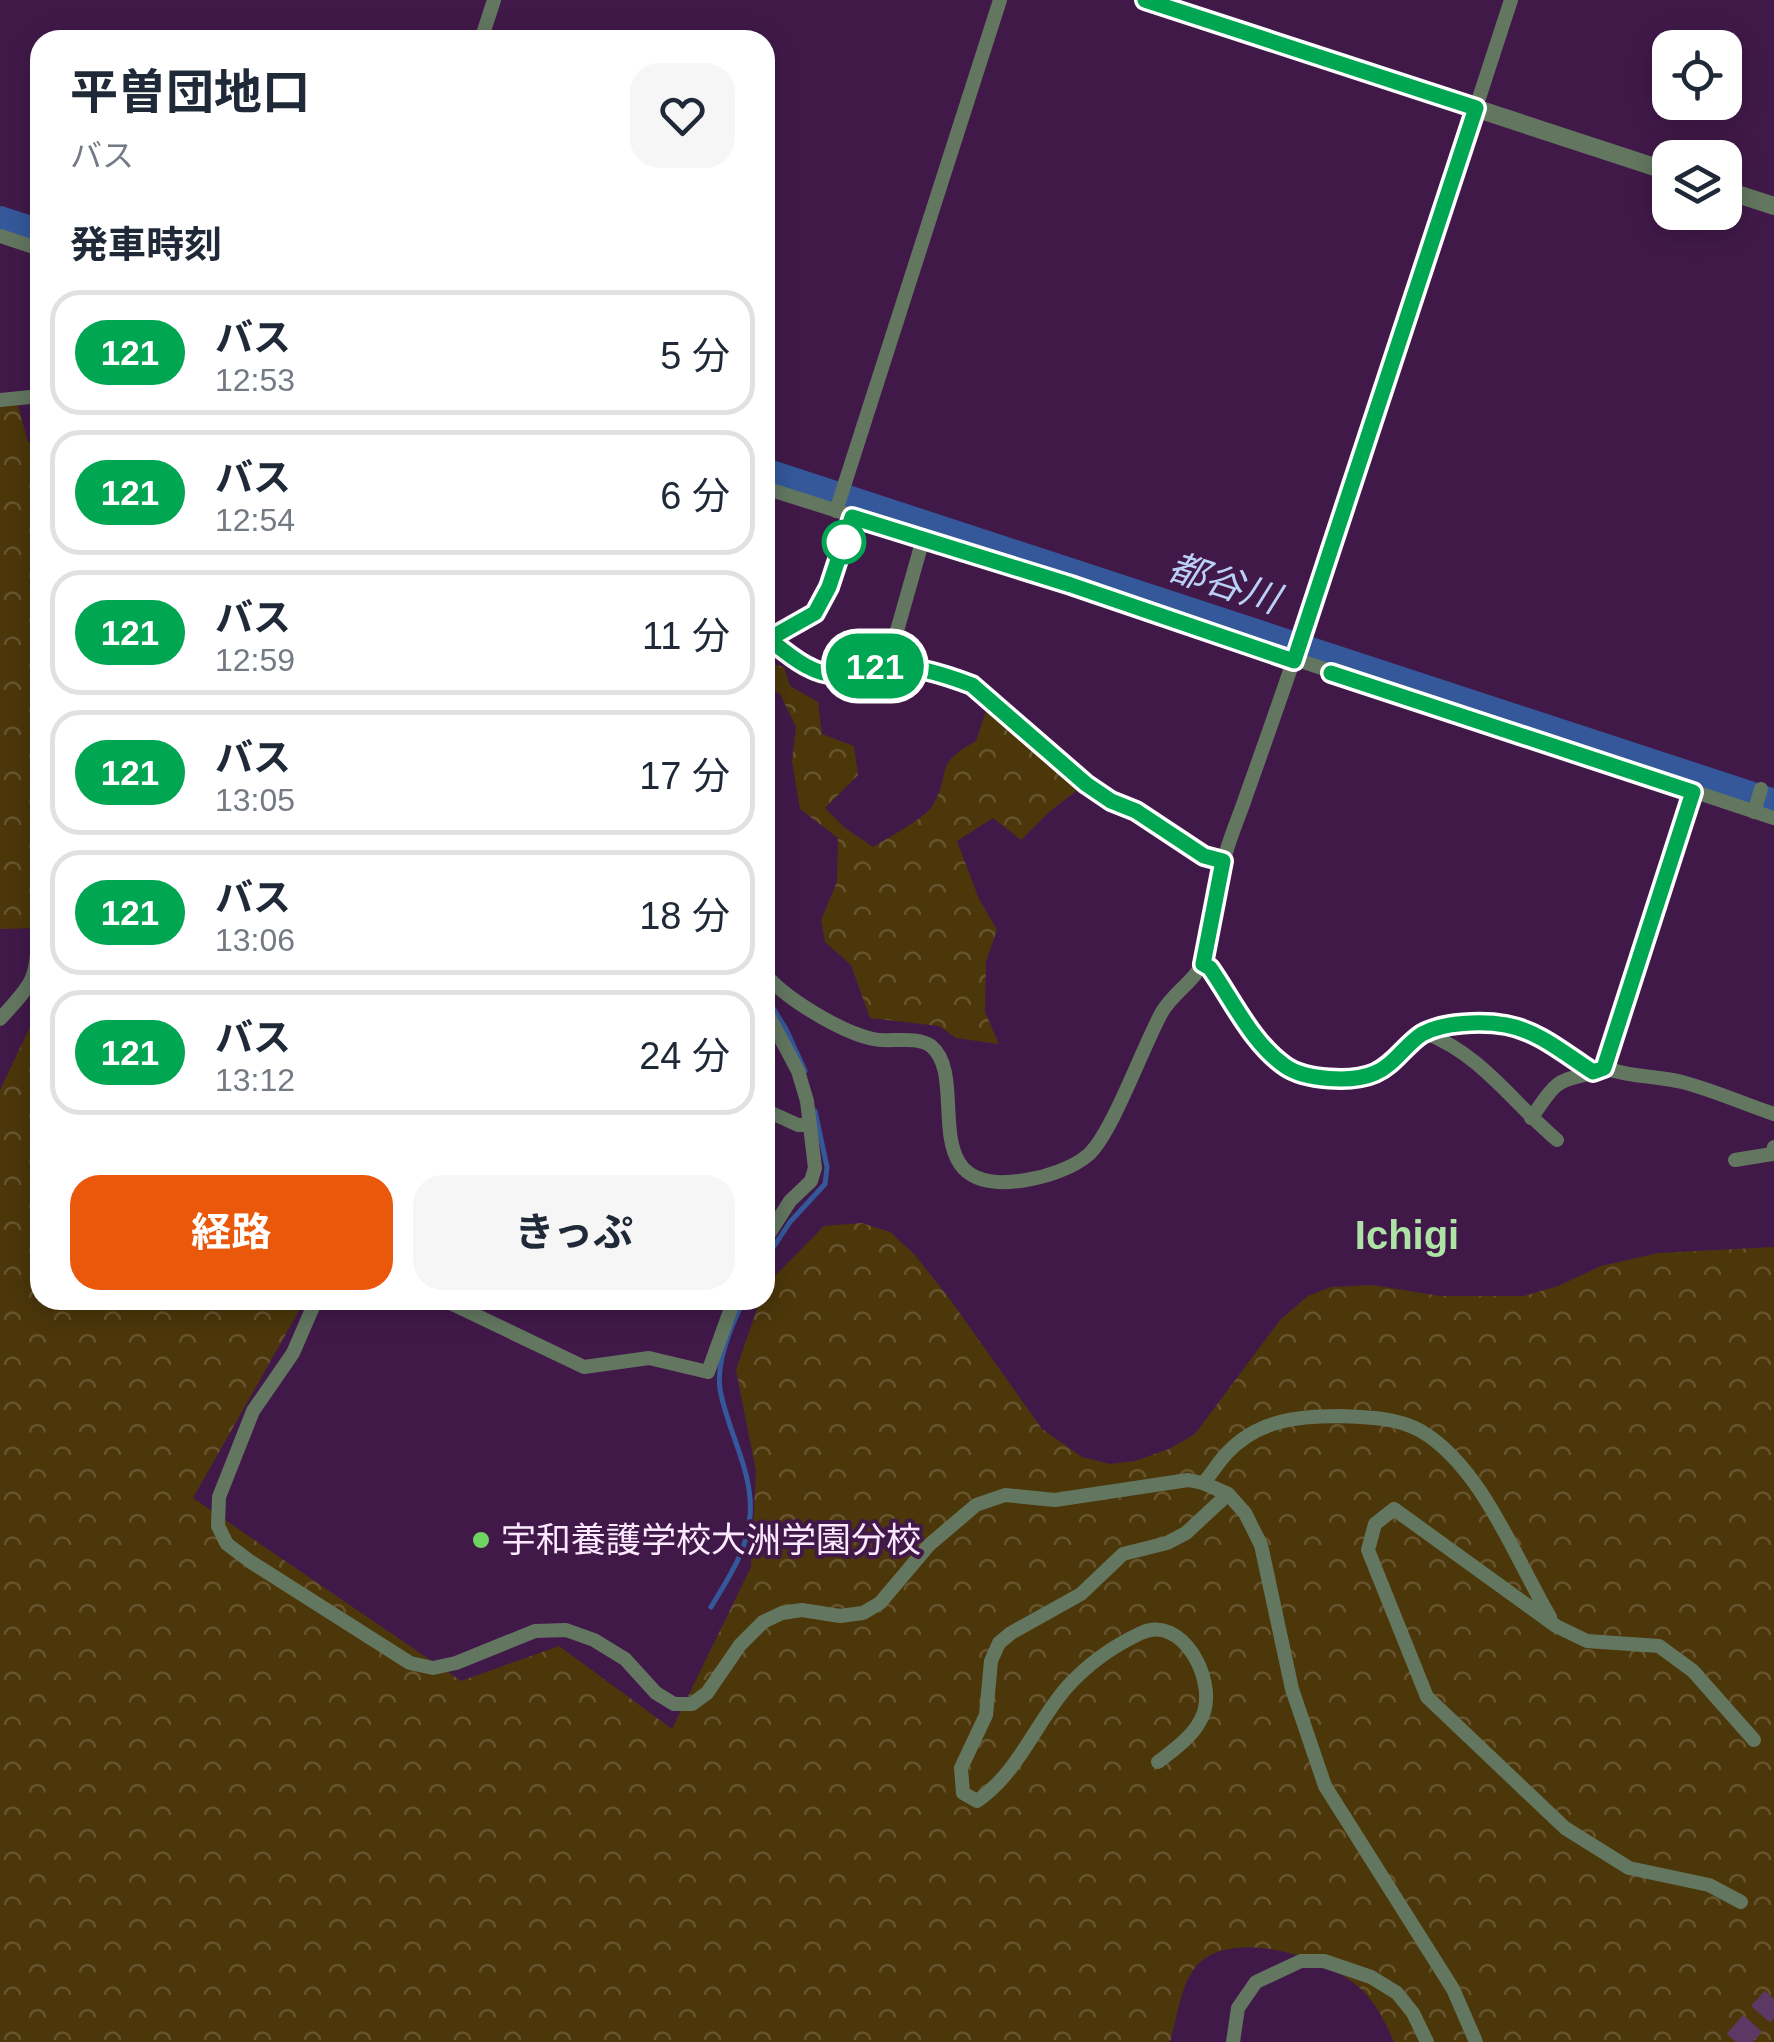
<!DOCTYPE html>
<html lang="ja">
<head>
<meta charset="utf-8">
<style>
	:root { --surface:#fff; --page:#f6f6f7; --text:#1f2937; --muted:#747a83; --line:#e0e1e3; --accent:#ea580c }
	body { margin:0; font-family:Helvetica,"Noto Sans JP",sans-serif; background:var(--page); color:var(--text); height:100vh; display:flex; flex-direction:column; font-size:38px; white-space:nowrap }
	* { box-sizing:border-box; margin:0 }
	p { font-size:32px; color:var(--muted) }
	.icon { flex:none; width:55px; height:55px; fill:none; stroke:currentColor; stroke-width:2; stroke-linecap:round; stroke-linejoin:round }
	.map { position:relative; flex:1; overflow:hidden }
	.panel { position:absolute; left:30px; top:30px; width:745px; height:1280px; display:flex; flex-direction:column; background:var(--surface); border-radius:30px; box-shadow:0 5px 25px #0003 }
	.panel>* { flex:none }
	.badge { padding:0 20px; border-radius:32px; font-size:35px; line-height:65px }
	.buttons { position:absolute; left:1652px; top:30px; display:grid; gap:20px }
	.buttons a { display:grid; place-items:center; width:90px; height:90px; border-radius:20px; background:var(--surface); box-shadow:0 5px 25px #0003; font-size:50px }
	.map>.badge { position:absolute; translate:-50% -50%; box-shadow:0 0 0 5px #fff }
	h2 { padding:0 40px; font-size:38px; line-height:90px }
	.round { display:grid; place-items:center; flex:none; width:105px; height:105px; border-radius:30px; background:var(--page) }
	.overview { display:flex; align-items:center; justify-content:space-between; height:170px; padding:0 40px }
	h1 { font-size:48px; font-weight:700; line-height:75px }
	.primary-button { display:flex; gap:20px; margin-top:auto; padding:20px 40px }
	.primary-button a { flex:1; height:115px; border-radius:30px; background:var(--accent); color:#fff; font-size:40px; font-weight:700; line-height:115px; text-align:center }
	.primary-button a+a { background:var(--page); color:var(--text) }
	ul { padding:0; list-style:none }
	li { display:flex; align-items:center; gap:30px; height:125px; margin:0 20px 15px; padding:0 20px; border:5px solid var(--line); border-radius:30px }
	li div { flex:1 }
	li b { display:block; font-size:38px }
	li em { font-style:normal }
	li .badge { min-width:110px; font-weight:700; text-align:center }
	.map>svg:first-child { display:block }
	.forest { fill:url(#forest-crowns) }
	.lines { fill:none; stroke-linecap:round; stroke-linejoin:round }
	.stream { stroke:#34589a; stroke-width:5 }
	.river { stroke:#34589a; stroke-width:28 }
	.motorway-tunnel { stroke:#5d3864; stroke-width:25; stroke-dasharray:25 12; stroke-linecap:butt }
	.minor { stroke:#637760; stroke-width:14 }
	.tertiary { stroke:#637760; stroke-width:18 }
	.line-casing { stroke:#fff; stroke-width:22 }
	.line { stroke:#00a651; stroke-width:15 }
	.stop-dot { fill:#fff; stroke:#00a651; stroke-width:5 }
	.poi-dot { fill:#6ed360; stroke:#411949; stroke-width:4 }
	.labels { text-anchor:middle; stroke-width:8; stroke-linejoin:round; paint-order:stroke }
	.poi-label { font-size:35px; fill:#fce8ff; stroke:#411949; text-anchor:start }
	.water-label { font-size:38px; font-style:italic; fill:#bad0f6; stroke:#411949 }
	.quarter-label { font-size:40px; font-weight:bold; fill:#aee3a6; stroke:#411949 }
</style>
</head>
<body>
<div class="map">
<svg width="1774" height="2042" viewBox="0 0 1774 2042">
	<defs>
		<pattern id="forest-crowns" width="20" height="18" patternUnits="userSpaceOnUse" patternTransform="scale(2.5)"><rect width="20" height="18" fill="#4c370a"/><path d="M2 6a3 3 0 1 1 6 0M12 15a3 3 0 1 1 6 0" fill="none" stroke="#67542f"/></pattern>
	</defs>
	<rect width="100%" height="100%" fill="#411949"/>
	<!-- forest -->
	<g class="forest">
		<polygon points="17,402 28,442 40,449 40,923 39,928 0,929 0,407"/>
		<path d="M769 663 784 667 790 686 818 702 822 734 854 746 858 775 825 808 845 828 873 847C887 838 926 818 933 805 953 771 931 766 976 741L990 699 1085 784 1049 812 1021 840 993 818 957 841 979 899 997 930 986 961 985 1012 999 1044 956 1038 939 1026 870 1018 851 965 825 942 821 920 837 882 838 838 800 809 792 761 796 727 780 694 765 686V667Z"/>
		<path d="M40 1006V1300H305L193 1498 461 1681 559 1646 672 1729 751 1567 756 1472 736 1370 760 1300H765V1286L824 1226 862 1223 890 1232 914 1254 949 1298 1042 1429 1082 1457 1110 1464 1135 1461 1169 1449 1195 1434 1280 1320 1308 1296 1331 1287 1372 1285 1440 1296H1524L1558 1286 1601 1266 1658 1253 1774 1247V2042H1394C1385 2022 1378 2006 1362 1990 1329 1958 1237 1928 1199 1963 1181 1980 1177 2019 1170 2042H0V1090Z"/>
	</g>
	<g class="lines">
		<!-- stream -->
		<g class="stream">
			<polyline points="765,995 786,1029 805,1071"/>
			<polyline points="765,1260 790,1222 825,1184 827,1167 815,1111"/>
			<path d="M711 1607C729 1577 747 1551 750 1516 754 1472 727 1431 720 1389 716 1362 732 1324 744 1300"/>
		</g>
		<!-- river -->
		<g class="river">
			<polyline points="0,220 40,233"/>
			<polyline points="765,472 1774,803"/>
		</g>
		<!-- motorway-tunnel -->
		<polyline class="motorway-tunnel" points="1736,2042 1774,1999"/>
		<!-- minor -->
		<g class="minor">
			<polyline points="481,40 494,0"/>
			<polyline points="0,236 40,249"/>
			<polyline points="0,400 40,396"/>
			<polyline points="765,488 1071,585 1774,818"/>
			<polyline points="836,511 1000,0"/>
			<path d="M769 639C790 656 817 680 847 675 860 672 872 664 886 665 914 667 945 675 972 685L1085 784 1111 801 1136 811 1204 856 1223 861"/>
			<polyline points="765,643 815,613 829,587 852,517"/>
			<polyline points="883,665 893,645 923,539"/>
			<polyline points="1754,812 1761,789"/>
			<path d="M1203 964 1210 969C1233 1001 1252 1043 1285 1066 1305 1080 1352 1083 1375 1073 1394 1065 1405 1045 1422 1034 1443 1022 1483 1021 1506 1025 1539 1031 1566 1054 1593 1073"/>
			<path d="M765 974C786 999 841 1032 873 1039 890 1043 916 1035 931 1046 972 1079 909 1200 1026 1180 1046 1177 1073 1168 1088 1155 1112 1134 1143 1046 1162 1012 1173 993 1196 980 1204 960 1218 930 1215 892 1224 860 1229 839 1239 817 1246 796 1340 533 1424 266 1511 0"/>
			<polyline points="765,1009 798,1071 807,1101 815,1168 811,1181 790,1201 765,1240"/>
			<path d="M0 1019C40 976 34 979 40 923"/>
			<path d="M1426 1033C1483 1056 1511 1101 1557 1140"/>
			<path d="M1603 1067C1627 1077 1657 1076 1682 1082 1713 1090 1744 1104 1774 1114"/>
			<polyline points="765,1110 798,1125 810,1125"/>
			<path d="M1531 1118C1539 1108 1547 1093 1557 1085 1573 1072 1597 1080 1608 1059L1693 792"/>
			<polyline points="1735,1160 1772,1154 1774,1147"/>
			<polyline points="316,1300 293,1353 253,1411 219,1497 218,1526 227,1544 251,1562 410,1663 433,1668 456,1663 535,1631 566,1630 594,1640 625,1659 656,1693 674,1704 692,1704 707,1693 740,1645 763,1622 782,1613 802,1610 840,1616 863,1613 880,1603 929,1545 976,1505 1005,1495 1055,1500 1188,1480 1203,1483 1228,1494 1245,1513 1261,1545 1292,1689 1325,1786 1453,1989 1476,2042"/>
			<polyline points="444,1300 584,1367 649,1358 708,1372 734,1300"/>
			<path d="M1203 1483C1212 1474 1218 1462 1227 1453 1257 1421 1296 1416 1338 1416 1365 1417 1397 1417 1421 1431 1482 1467 1515 1558 1550 1617"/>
			<path d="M1158 1762C1175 1749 1197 1734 1204 1712 1215 1678 1182 1614 1141 1633 1113 1646 1088 1664 1067 1687 1035 1724 1018 1773 977 1801L963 1793 961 1768 986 1715 991 1661 999 1643 1011 1633 1081 1594 1123 1554 1167 1543 1186 1533 1228 1494"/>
			<polyline points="1741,1902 1709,1885 1629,1868 1565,1828 1427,1697 1368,1550 1375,1524 1394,1509 1556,1626 1587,1641 1659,1646 1693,1671 1754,1740"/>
			<polyline points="1233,2042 1238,2008 1256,1982 1301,1961 1324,1961 1371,1977 1397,1993 1413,2013 1427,2042"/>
		</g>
		<!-- tertiary -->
		<g class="tertiary">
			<polyline points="1145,0 1670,172"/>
			<polyline points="1725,190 1774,206"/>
		</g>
	</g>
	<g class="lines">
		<!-- line casing -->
		<g class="line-casing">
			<path id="line" d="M1145 0 1476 108 1294 661 1071 585 852 517 829 587 815 613 769 639C790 656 815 678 844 675 857 674 868 666 881 665 910 664 946 675 972 685L1086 784 1111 801 1136 811 1204 856 1223 861 1203 964 1210 968C1233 1001 1252 1043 1285 1066 1305 1080 1352 1083 1375 1073 1394 1065 1405 1045 1422 1034 1443 1022 1483 1021 1506 1025 1539 1031 1565 1054 1593 1072L1604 1068 1693 792 1331 673"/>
		</g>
		<!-- line -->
		<use href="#line" class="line"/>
	</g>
	<!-- markers -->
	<circle class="stop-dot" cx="844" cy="542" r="20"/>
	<circle class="poi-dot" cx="481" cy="1540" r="10"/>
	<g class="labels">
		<!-- poi labels -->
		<g class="poi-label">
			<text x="501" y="1552">宇和養護学校大洲学園分校</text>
		</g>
		<!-- water labels -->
		<g class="water-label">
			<text transform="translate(1224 583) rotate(18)" y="13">都谷川</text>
		</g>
		<!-- quarter labels -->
		<g class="quarter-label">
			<text x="1407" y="1249">Ichigi</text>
		</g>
	</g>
</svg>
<div class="buttons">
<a><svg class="icon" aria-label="locate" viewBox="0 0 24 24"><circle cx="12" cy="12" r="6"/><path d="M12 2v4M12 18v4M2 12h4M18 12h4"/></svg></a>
<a><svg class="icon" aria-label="layers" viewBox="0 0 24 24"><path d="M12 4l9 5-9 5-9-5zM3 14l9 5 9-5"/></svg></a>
</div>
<b class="badge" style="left:875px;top:666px;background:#00a651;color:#fff">121</b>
<section class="panel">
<div class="overview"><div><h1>平曽団地口</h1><p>バス</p></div><a class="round"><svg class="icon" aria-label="heart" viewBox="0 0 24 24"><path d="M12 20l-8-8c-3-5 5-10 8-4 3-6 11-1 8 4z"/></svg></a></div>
<h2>発車時刻</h2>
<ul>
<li><span class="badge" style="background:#00a651;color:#fff">121</span><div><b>バス</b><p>12:53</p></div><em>5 分</em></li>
<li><span class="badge" style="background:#00a651;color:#fff">121</span><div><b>バス</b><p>12:54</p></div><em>6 分</em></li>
<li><span class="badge" style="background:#00a651;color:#fff">121</span><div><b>バス</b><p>12:59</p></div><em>11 分</em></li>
<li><span class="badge" style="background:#00a651;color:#fff">121</span><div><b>バス</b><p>13:05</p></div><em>17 分</em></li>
<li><span class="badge" style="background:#00a651;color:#fff">121</span><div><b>バス</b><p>13:06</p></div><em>18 分</em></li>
<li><span class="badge" style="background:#00a651;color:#fff">121</span><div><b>バス</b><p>13:12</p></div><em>24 分</em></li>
</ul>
<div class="primary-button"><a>経路</a><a>きっぷ</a></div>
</section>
</div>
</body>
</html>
